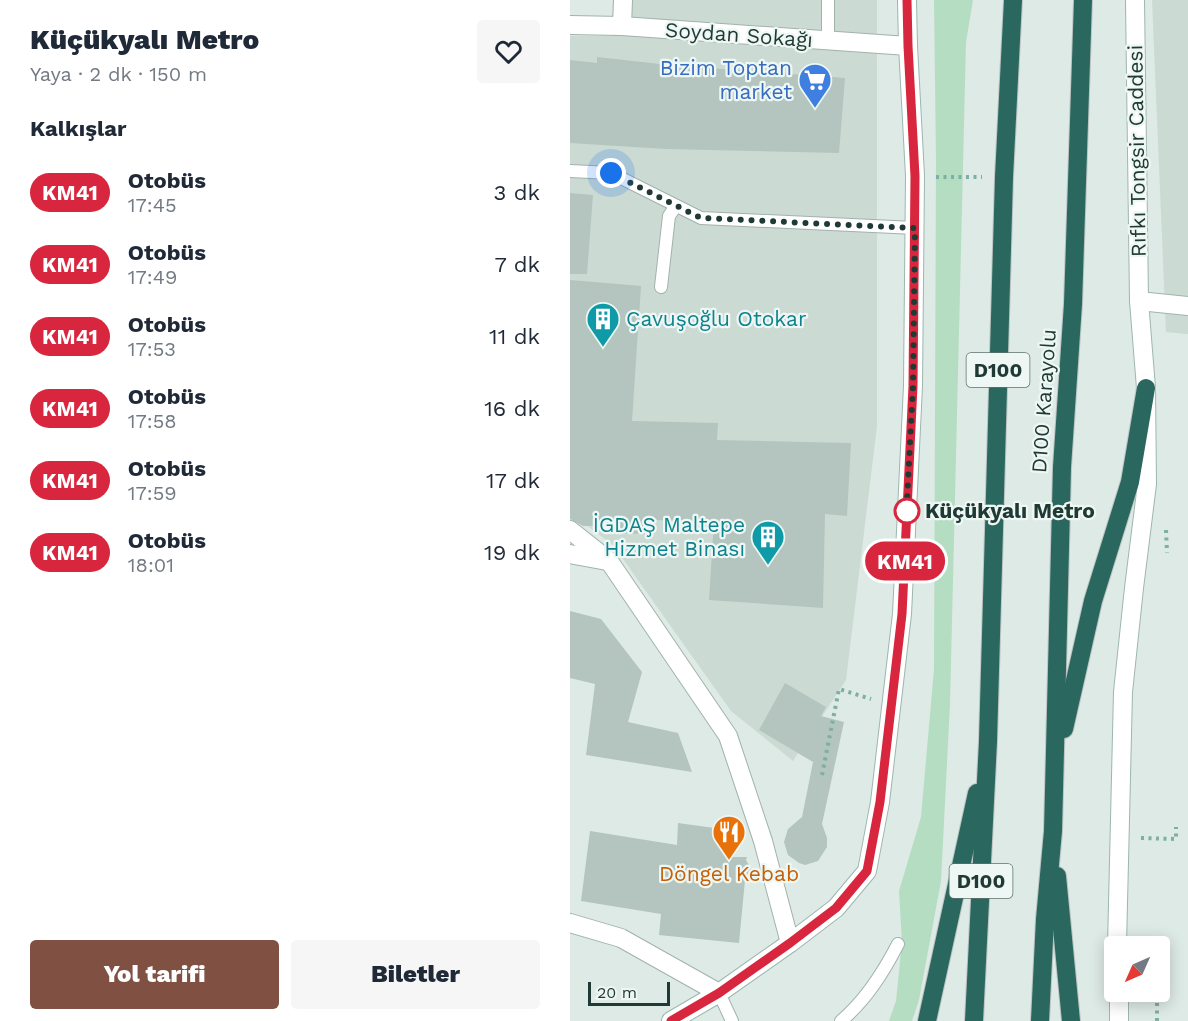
<!DOCTYPE html>
<html lang="tr">
<head>
<meta charset="utf-8">
<style>
	:root { --surface:#fff; --page:#f6f6f7; --text:#1f2937; --muted:#747a83; --accent:#805142 }
	body { margin:0; font-family:"Work Sans",sans-serif; background:var(--page); color:var(--text); height:100vh; display:flex; flex-direction:column; font-size:22px; white-space:nowrap }
	* { box-sizing:border-box; margin:0 }
	p { font-size:20px; color:var(--muted) }
	.icon { flex:none; width:33px; height:33px; fill:none; stroke:currentColor; stroke-width:2; stroke-linecap:round; stroke-linejoin:round }
	.map { position:relative; flex:1; overflow:hidden }
	.side { display:flex; flex-direction:column; background:var(--surface); width:570px }
	.side>* { flex:none }
	.badge { padding:0 12px; border-radius:20px; font-size:21px; line-height:39px }
	.needle { width:39px; rotate:225deg }
	.controls { position:absolute; left:534px; top:936px; display:grid; gap:12px }
	.controls a { display:grid; place-items:center; width:66px; height:66px; border-radius:6px; background:var(--surface); box-shadow:0 3px 15px #0003; font-size:30px }
	.scale { position:absolute; left:18px; bottom:15px; width:82px; box-sizing:border-box; padding-left:6px; border:3px solid #1f3a34; border-top:0; font-size:16px; line-height:21px; white-space:nowrap; color:#1f3a34; -webkit-text-stroke:4px #eef7f3; paint-order:stroke }
	.you { position:absolute; width:30px; height:30px; margin:-15px; border:4px solid #fff; border-radius:50%; background:#1a73e8; box-shadow:0 0 0 9px #1a73e833 }
	.map>.badge { position:absolute; translate:-50% -50%; box-shadow:0 0 0 3px #fff }
	h2 { padding:0 30px; font-size:22px; line-height:54px }
	.round { display:grid; place-items:center; flex:none; width:63px; height:63px; border-radius:6px; background:var(--page) }
	.head { display:flex; align-items:center; justify-content:space-between; height:102px; padding:0 30px }
	h1 { font-size:28px; font-weight:800; line-height:45px }
	.action { display:flex; gap:12px; margin-top:auto; padding:12px 30px }
	.action a { flex:1; height:69px; border-radius:6px; background:var(--accent); color:#fff; font-size:24px; font-weight:800; line-height:69px; text-align:center }
	.action a+a { background:var(--page); color:var(--text) }
	ul { padding:0; list-style:none }
	li { display:flex; align-items:center; gap:18px; height:72px; padding:0 30px }
	li div { flex:1 }
	li b { display:block; font-size:22px }
	li em { font-style:normal }
	li .badge { min-width:66px; font-weight:700; text-align:center }
	main { display:flex; flex:1; min-height:0 }
	.map>svg:first-child { display:block }
	.built { fill:#ccdad4 }
	.green { fill:#b5ddc2 }
	.building { fill:#b3c5be }
	.lines { fill:none; stroke-linecap:round; stroke-linejoin:round }
	.lane-casing { stroke:#a1b2ac; stroke-width:14 }
	.street-casing { stroke:#a1b2ac; stroke-width:20 }
	.secondary-casing { stroke:#9db6ae; stroke-width:20 }
	.highway-casing { stroke:#bcc4c2; stroke-width:20 }
	.path { stroke:#7dafa2; stroke-width:4; stroke-dasharray:3 4.5; stroke-linecap:butt }
	.lane { stroke:#fff; stroke-width:12 }
	.street { stroke:#fff; stroke-width:18 }
	.secondary { stroke:#fff; stroke-width:18 }
	.highway { stroke:#2a675e; stroke-width:18 }
	.line-casing { stroke:#fff; stroke-width:14 }
	.line { stroke:#d7263d; stroke-width:9 }
	.walk { stroke:#1f3a34; stroke-width:6; stroke-dasharray:0 10.8 }
	.stop-dot { fill:#fff; stroke:#d7263d; stroke-width:3 }
	.labels { text-anchor:middle; stroke-width:4.5; stroke-linejoin:round; paint-order:stroke }
	.shield { fill:#eef7f3; stroke:#5d736d; stroke-width:1.5 }
	.shield-label { font-size:20px; font-weight:bold; fill:#1f3a34 }
	.street-label { font-size:21px; fill:#1f3a34; stroke:#eef7f3 }
	.shop-label { font-size:21px; fill:#366cbe; stroke:#eef7f3; text-anchor:end }
	.culture-label { font-size:21px; fill:#0d838f; stroke:#eef7f3; text-anchor:start }
	.stop-label { font-size:21px; font-weight:bold; fill:#1f3a34; stroke:#eef7f3; text-anchor:start }
	.food-label { font-size:21px; fill:#c56008; stroke:#eef7f3 }
</style>
</head>
<body>
<main>
<section class="side">
<div class="head"><div><h1>Küçükyalı Metro</h1><p>Yaya · 2 dk · 150 m</p></div><a class="round"><svg class="icon" aria-label="heart" viewBox="0 0 24 24"><path d="M12 20l-8-8c-3-5 5-10 8-4 3-6 11-1 8 4z"/></svg></a></div>
<h2>Kalkışlar</h2>
<ul>
<li><span class="badge" style="background:#d7263d;color:#fff">KM41</span><div><b>Otobüs</b><p>17:45</p></div><em>3 dk</em></li>
<li><span class="badge" style="background:#d7263d;color:#fff">KM41</span><div><b>Otobüs</b><p>17:49</p></div><em>7 dk</em></li>
<li><span class="badge" style="background:#d7263d;color:#fff">KM41</span><div><b>Otobüs</b><p>17:53</p></div><em>11 dk</em></li>
<li><span class="badge" style="background:#d7263d;color:#fff">KM41</span><div><b>Otobüs</b><p>17:58</p></div><em>16 dk</em></li>
<li><span class="badge" style="background:#d7263d;color:#fff">KM41</span><div><b>Otobüs</b><p>17:59</p></div><em>17 dk</em></li>
<li><span class="badge" style="background:#d7263d;color:#fff">KM41</span><div><b>Otobüs</b><p>18:01</p></div><em>19 dk</em></li>
</ul>
<div class="action"><a>Yol tarifi</a><a>Biletler</a></div>
</section>
<div class="map">
<svg width="618" height="1021" viewBox="0 0 618 1021">
	<rect width="100%" height="100%" fill="#deeae5"/>
	<!-- built -->
	<g class="built">
		<polygon points="43,0 307,0 307,426 276,680 223,761 161,711 43,545 0,513 0,36 42,36"/>
		<polygon points="582,0 618,0 618,334 596,332"/>
	</g>
	<!-- green -->
	<polygon class="green" points="364,0 403,0 396,42 380,704 371,881 349,1000 342,1021 319,1021 326,1001 332,942 329,891 351,817 364,669 366,160"/>
	<!-- building -->
	<g class="building">
		<polygon points="27,57 99,65 275,78 269,153 96,149 0,143 0,60 27,63"/>
		<polygon points="0,193 23,195 17,274 0,274"/>
		<polygon points="0,280 71,286 62,421 148,423 147,440 281,443 277,516 255,514 253,608 139,600 144,521 81,520 80,534 35,533 36,526 13,526 0,519"/>
		<polygon points="0,611 31,619 72,672 58,722 108,733 122,772 16,755 25,684 0,678"/>
		<polygon points="215,683 256,707 251,716 274,722 252,824 257,838 257,847 248,861 235,865 229,863 218,855 214,842 218,829 232,817 243,762 189,730"/>
		<polygon points="108,823 159,830 161,857 177,857 176,860 188,882 175,880 169,943 89,935 91,914 11,901 20,831 107,845"/>
	</g>
	<g class="lines">
		<!-- lane casing -->
		<g class="lane-casing">
			<g id="lane">
				<polyline points="258,41 258,0"/>
				<polyline points="0,171 41,173 131,218 345,228"/>
				<polyline points="91,287 99,216 106,206"/>
				<polyline points="149,993 162,1021"/>
				<path d="M271 1021C296 1000 313 973 328 944"/>
			</g>
		</g>
		<!-- street casing -->
		<g class="street-casing">
			<g id="street">
				<polyline points="0,25 52,26 338,46"/>
				<polyline points="52,26 53,0"/>
				<polyline points="0,530 39,561 158,736 193,841 220,943"/>
				<polyline points="0,554 37,561"/>
				<polyline points="0,923 51,938 149,993"/>
			</g>
		</g>
		<!-- secondary casing -->
		<g class="secondary-casing">
			<g id="secondary">
				<polyline points="569,301 618,306"/>
				<polyline points="547,946 553,692 564,588 577,484 576,388 569,301 565,0"/>
				<polyline points="549,992 549,1021"/>
				<polyline points="101,1021 149,993 220,943 266,908 297,871 310,802 332,614 343,386 345,176 338,46 337,0"/>
			</g>
		</g>
		<!-- highway casing -->
		<g class="highway-casing">
			<g id="highway">
				<polyline points="494,729 523,601 560,482 576,388"/>
				<polyline points="487,876 501,1021"/>
				<polyline points="357,1021 407,793"/>
				<polyline points="404,1021 418,741 434,177 443,0"/>
				<polyline points="470,1021 475,919 483,831 492,467 503,304 513,0"/>
			</g>
		</g>
		<!-- path -->
		<g class="path">
			<polyline points="366,177 412,177"/>
			<polyline points="596,530 597,553"/>
			<polyline points="252,775 269,689 301,699"/>
			<polyline points="571,838 606,839 606,827"/>
			<polyline points="587,1021 587,992"/>
		</g>
		<!-- lane -->
		<use href="#lane" class="lane"/>
		<!-- street -->
		<use href="#street" class="street"/>
		<!-- secondary -->
		<use href="#secondary" class="secondary"/>
		<!-- highway -->
		<use href="#highway" class="highway"/>
	</g>
	<g class="lines">
		<!-- line casing -->
		<g class="line-casing">
			<polyline id="line" points="101,1021 149,993 220,943 266,908 297,871 310,802 332,614 343,386 345,176 338,46 337,0"/>
		</g>
		<!-- line -->
		<use href="#line" class="line"/>
		<!-- walk -->
		<polyline class="walk" points="41,173 131,218 345,228 343,386 336,521 337,511"/>
	</g>
	<!-- icons -->
	<defs>
		<g id="supermarket-pin" transform="scale(1.725)"><path d="M0 17L-7.5 6A9.5 9.5 0 1 1 7.5 6Z" fill="#3f7fe0" stroke="#eef7f3"/><path d="M-6-5.5h2.5l.6 2H6L4.5 2H-2.5L-4.4-4H-6ZM-1.5 3.2a1.3 1.3 0 1 0 .1 0ZM3 3.2a1.3 1.3 0 1 0 .1 0Z" fill="#fff"/></g>
		<g id="building-pin" transform="scale(1.725)"><path d="M0 17L-7.5 6A9.5 9.5 0 1 1 7.5 6Z" fill="#0f9aa8" stroke="#eef7f3"/><path d="M-4-6H4V6H1V3H-1V6H-4ZM-2.5-4.3h1.7v1.8h-1.7ZM.8-4.3h1.7v1.8H.8ZM-2.5-1h1.7V.8h-1.7ZM.8-1h1.7V.8H.8Z" fill="#fff"/></g>
		<g id="restaurant-pin" transform="scale(1.725)"><path d="M0 17L-7.5 6A9.5 9.5 0 1 1 7.5 6Z" fill="#e8710a" stroke="#eef7f3"/><path d="M-5-6h1v4h1v-4h1v4h1v-4h1v5L-1.5 .5V6h-2V.5L-5-1ZM5-6V6H3V1.5H1.5Q1.5-4 5-6Z" fill="#fff"/></g>
	</defs>
	<g fill-rule="evenodd">
		<use href="#supermarket-pin" x="245" y="80"/>
		<use href="#building-pin" x="33" y="319"/>
		<use href="#building-pin" x="198" y="537"/>
		<use href="#restaurant-pin" x="159" y="832"/>
	</g>
	<!-- markers -->
	<circle class="stop-dot" cx="337" cy="511" r="12"/>
	<g class="labels">
		<!-- shield labels -->
		<g class="shield">
			<rect x="396.5" y="353" width="63" height="34" rx="4.5"/>
			<rect x="379.5" y="864" width="63" height="34" rx="4.5"/>
		</g>
		<g class="shield-label">
			<text x="428" y="377">D100</text>
			<text x="411" y="888">D100</text>
		</g>
		<!-- street labels -->
		<g class="street-label">
			<text transform="translate(169 35) rotate(4)" y="7">Soydan Sokağı</text>
			<text transform="translate(567 151) rotate(-91)" y="7">Rıfkı Tongsir Caddesi</text>
			<text transform="translate(474 401) rotate(-86)" y="7">D100 Karayolu</text>
		</g>
		<!-- shop labels -->
		<g class="shop-label">
			<text x="222" y="75">Bizim Toptan<tspan x="222" dy="24">market</tspan></text>
		</g>
		<!-- culture labels -->
		<g class="culture-label">
			<text x="56" y="326">Çavuşoğlu Otokar</text>
			<text x="175" y="532" text-anchor="end">İGDAŞ Maltepe<tspan x="175" dy="24">Hizmet Binası</tspan></text>
		</g>
		<!-- stop labels -->
		<g class="stop-label">
			<text x="355" y="518">Küçükyalı Metro</text>
		</g>
		<!-- food labels -->
		<g class="food-label">
			<text x="159" y="881">Döngel Kebab</text>
		</g>
	</g>
</svg>
<div class="controls">
<a><svg class="needle" viewBox="-14 -14 28 28"><path d="M0-13l5 13h-10z" fill="#e53935"/><path d="M0 13l5-13h-10z" fill="#747a83"/></svg></a>
</div>
<div class="scale">20 m</div>
<div class="you" style="left:41px;top:173px"></div>
<b class="badge" style="left:335px;top:561px;background:#d7263d;color:#fff">KM41</b>
</div>
</main>
</body>
</html>
